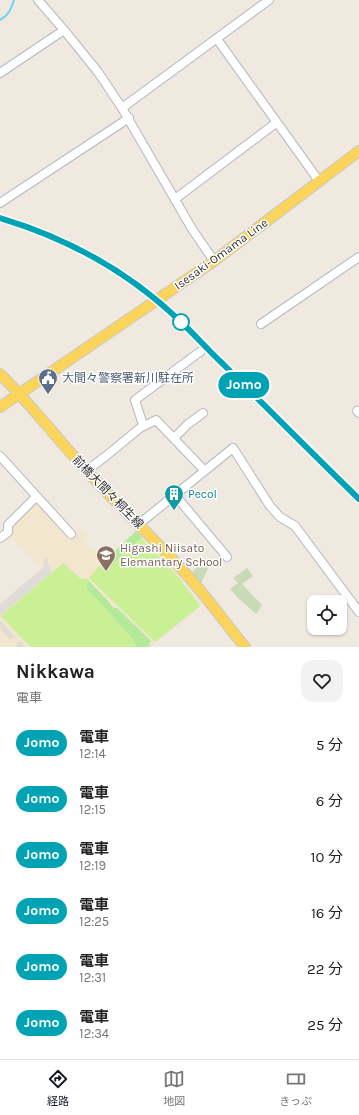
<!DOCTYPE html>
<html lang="ja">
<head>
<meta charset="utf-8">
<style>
	:root { --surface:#fff; --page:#f2f2f2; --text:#222; --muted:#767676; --line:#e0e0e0; --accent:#111827 }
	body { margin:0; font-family:Karla,"Noto Sans JP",sans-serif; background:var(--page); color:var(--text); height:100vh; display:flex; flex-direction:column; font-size:15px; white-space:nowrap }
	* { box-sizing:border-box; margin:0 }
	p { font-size:13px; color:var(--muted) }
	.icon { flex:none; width:22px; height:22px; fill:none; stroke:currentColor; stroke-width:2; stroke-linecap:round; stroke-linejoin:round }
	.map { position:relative; height:647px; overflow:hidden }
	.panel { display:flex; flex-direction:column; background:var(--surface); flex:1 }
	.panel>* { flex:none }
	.badge { padding:0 8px; border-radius:13px; font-size:14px; line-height:26px }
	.controls { position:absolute; left:307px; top:595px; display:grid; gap:8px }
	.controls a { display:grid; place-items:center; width:40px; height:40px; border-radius:8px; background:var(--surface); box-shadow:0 1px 3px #0004; font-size:20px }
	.map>.badge { position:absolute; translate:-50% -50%; box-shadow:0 0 0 2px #fff }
	.round { display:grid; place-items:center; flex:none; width:42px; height:42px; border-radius:12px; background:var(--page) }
	.overview { display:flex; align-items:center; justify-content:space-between; height:68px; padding:0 16px }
	h1 { font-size:19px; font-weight:700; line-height:30px }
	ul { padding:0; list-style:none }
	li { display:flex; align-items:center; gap:12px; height:56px; padding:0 16px }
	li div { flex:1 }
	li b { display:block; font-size:15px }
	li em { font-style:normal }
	li .badge { min-width:44px; font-weight:700; text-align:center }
	.menu { display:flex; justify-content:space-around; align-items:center; height:56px; border-top:1px solid var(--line); background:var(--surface); font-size:11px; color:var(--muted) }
	.menu a { display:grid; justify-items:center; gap:2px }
	.menu .selected { color:var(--accent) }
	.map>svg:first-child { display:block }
	.education { fill:#f2e6cf }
	.green { fill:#b5e99a }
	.cemetery { fill:#c8dbb6 }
	.pitch { fill:#caf095 }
	.plaza { fill:#dfdcd7 }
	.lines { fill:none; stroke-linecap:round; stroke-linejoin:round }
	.stream { stroke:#6ed3f7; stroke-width:2 }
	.minor-casing { stroke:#b4b6c2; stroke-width:10 }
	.major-casing { stroke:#c9c9c9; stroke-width:12 }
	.minor { stroke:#fff; stroke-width:8 }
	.major { stroke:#fad45b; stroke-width:10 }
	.rail-casing { stroke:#a2a5b9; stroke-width:3.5 }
	.rail { stroke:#fff; stroke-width:2; stroke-dasharray:6; stroke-linecap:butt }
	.line-casing { stroke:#fff; stroke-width:9 }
	.line { stroke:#00a3b4; stroke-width:6 }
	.stop-dot { fill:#fff; stroke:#00a3b4; stroke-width:2 }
	.labels { text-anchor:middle; stroke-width:3; stroke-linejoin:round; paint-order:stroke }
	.street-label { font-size:12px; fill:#2e2e2e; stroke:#fff }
	.service-label { font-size:12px; fill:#4e5e75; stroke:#fff; text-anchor:start }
	.culture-label { font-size:12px; fill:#0d838f; stroke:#fff; text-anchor:start }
	.education-label { font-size:12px; fill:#785e54; stroke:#fff; text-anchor:start }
</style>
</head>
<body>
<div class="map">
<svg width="359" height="647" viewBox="0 0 359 647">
	<rect width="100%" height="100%" fill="#f0e9e0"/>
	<!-- education -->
	<polygon class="education" points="41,499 76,533 81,528 89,535 85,543 101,556 104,562 136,531 180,577 202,604 182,622 149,647 0,647 0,604 42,568 9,535 11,528"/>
	<!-- green -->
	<g class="green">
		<polygon points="136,531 142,537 106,571 100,565"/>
		<polygon points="88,580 109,602 110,604 114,608 117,608 151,641 149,644 151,645 149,647 137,647 131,637 86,588"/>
	</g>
	<!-- cemetery -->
	<g class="cemetery">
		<polygon points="202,562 208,569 201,583 192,572"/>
		<polygon points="247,568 253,576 242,584 262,605 256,614 237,597 230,589 238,583 233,578"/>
	</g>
	<!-- pitch -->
	<g class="pitch">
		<polygon points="141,538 180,579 200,606 155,642 89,578 100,565 106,571"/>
		<polygon points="63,563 81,579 86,578 88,580 86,588 131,637 137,647 30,647 1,616"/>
	</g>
	<!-- plaza -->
	<g class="plaza">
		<polygon points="47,557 48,564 52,572 0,616 0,604 43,568 44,566 43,562"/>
		<polygon points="0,620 13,635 25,647 17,647 16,646 19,642 14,637 10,640 0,628"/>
	</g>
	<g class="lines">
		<!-- stream -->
		<path class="stream" d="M0 20C9 15 11 9 14 0"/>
		<!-- minor casing -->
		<g class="minor-casing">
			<g id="minor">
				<polyline points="38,0 64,30 98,72 122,108 192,229 214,261"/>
				<polyline points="217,39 319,181"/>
				<polyline points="0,73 64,30"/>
				<polyline points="122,108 269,0"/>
				<polyline points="175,199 276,123"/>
				<polyline points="0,203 129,118"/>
				<polyline points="261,324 359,257"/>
				<polyline points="357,411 359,413"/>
				<polyline points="143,425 135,400 201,351"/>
				<polyline points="174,438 188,424 203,413"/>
				<polyline points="0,456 71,534"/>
				<polyline points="86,471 106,456 140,428 156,420 204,470"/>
				<polyline points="175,495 227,557"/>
				<polyline points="139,524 233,448 270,506 280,517 295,526 359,612"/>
				<polyline points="0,538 8,532 8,525 36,497"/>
			</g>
		</g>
		<!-- major casing -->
		<g class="major-casing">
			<g id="major">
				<path d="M0 374C31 404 57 439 87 471 119 507 154 538 186 574 207 597 225 623 245 647"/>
				<polyline points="0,407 214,261 359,151"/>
			</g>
		</g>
		<!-- minor -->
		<use href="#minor" class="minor"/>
		<!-- major -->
		<use href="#major" class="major"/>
		<!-- rail casing -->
		<g class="rail-casing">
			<path id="rail" d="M0 218C68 238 129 272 180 321 196 335 210 351 225 366 270 410 314 455 359 499"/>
		</g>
		<!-- rail -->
		<use href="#rail" class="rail"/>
	</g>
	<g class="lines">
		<!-- line casing -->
		<g class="line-casing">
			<path id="line" d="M0 218C67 238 129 272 180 321 195 335 208 350 223 364 268 409 313 454 359 499"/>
		</g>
		<!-- line -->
		<use href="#line" class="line"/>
	</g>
	<!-- icons -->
	<defs>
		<g id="civic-pin" transform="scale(1)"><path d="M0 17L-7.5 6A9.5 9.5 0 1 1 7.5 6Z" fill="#5c6f8a" stroke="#fff"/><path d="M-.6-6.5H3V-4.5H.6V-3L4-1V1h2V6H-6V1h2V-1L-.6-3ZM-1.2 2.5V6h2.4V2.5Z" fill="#fff"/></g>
		<g id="building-pin" transform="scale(1)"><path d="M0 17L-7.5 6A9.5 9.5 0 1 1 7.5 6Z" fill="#0f9aa8" stroke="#fff"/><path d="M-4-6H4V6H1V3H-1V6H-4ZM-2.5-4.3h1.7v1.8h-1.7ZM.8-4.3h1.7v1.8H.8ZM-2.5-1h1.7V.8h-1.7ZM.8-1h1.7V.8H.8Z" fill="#fff"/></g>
		<g id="school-pin" transform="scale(1)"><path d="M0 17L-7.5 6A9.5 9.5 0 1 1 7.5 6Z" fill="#8d6e63" stroke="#fff"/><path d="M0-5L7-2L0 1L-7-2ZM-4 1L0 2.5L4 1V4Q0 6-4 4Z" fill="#fff"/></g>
	</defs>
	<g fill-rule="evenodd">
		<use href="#civic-pin" x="48" y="378"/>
		<use href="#building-pin" x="174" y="494"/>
		<use href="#school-pin" x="106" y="555"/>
	</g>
	<!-- markers -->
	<circle class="stop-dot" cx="181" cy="322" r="8"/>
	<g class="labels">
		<!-- street labels -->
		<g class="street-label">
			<text transform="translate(221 254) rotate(-36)" y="4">Isesaki-Omama Line</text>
			<text transform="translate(108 492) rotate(46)" y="4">前橋大間々桐生線</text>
		</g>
		<!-- service labels -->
		<g class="service-label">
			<text x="62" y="382">大間々警察署新川駐在所</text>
		</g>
		<!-- culture labels -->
		<g class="culture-label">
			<text x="188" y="498">Pecol</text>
		</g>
		<!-- education labels -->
		<g class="education-label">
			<text x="120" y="552">Higashi Niisato<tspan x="120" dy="14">Elemantary School</tspan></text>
		</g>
	</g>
</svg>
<div class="controls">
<a><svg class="icon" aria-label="locate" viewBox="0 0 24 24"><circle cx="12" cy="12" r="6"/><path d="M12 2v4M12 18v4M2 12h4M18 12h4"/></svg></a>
</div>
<b class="badge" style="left:244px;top:385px;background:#00a3b4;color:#fff">Jomo</b>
</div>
<section class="panel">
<div class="overview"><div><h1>Nikkawa</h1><p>電車</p></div><a class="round"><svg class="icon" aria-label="heart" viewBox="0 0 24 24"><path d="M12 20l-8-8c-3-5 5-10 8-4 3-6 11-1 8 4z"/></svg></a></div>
<ul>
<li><span class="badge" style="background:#00a3b4;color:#fff">Jomo</span><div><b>電車</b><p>12:14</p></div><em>5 分</em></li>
<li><span class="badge" style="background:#00a3b4;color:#fff">Jomo</span><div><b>電車</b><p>12:15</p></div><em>6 分</em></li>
<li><span class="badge" style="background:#00a3b4;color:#fff">Jomo</span><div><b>電車</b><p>12:19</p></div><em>10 分</em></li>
<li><span class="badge" style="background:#00a3b4;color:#fff">Jomo</span><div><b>電車</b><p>12:25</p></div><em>16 分</em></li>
<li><span class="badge" style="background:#00a3b4;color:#fff">Jomo</span><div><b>電車</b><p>12:31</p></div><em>22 分</em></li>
<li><span class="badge" style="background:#00a3b4;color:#fff">Jomo</span><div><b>電車</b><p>12:34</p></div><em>25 分</em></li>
</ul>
</section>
<nav class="menu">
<a class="selected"><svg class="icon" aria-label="directions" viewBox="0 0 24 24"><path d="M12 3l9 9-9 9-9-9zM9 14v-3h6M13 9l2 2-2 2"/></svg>経路</a>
<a><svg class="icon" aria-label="map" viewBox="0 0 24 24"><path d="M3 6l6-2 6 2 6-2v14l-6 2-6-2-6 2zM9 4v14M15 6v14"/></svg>地図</a>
<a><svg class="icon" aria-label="tickets" viewBox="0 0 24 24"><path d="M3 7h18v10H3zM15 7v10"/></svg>きっぷ</a>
</nav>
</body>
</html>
